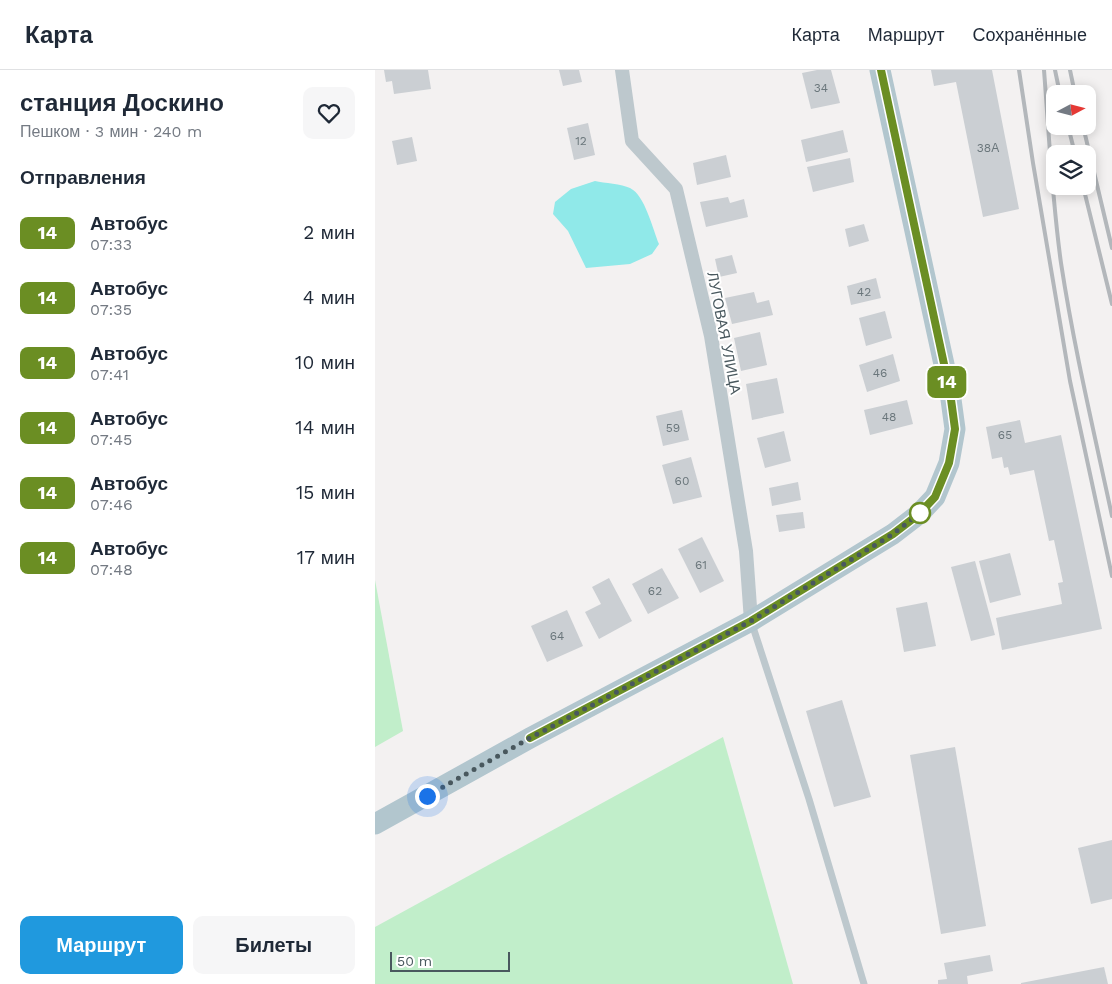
<!DOCTYPE html>
<html lang="ru">
<head>
<meta charset="utf-8">
<style>
	:root { --surface:#fff; --page:#f6f6f7; --text:#1f2937; --muted:#747a83; --line:#e0e1e3; --accent:#2099de }
	body { margin:0; font-family:"Work Sans",sans-serif; background:var(--page); color:var(--text); height:100vh; display:flex; flex-direction:column; font-size:19px; white-space:nowrap }
	* { box-sizing:border-box; margin:0 }
	p { font-size:16px; color:var(--muted) }
	.icon { flex:none; width:28px; height:28px; fill:none; stroke:currentColor; stroke-width:2; stroke-linecap:round; stroke-linejoin:round }
	.map { position:relative; flex:1; overflow:hidden }
	.drawer { display:flex; flex-direction:column; background:var(--surface); width:375px }
	.drawer>* { flex:none }
	.badge { padding:0 10px; border-radius:8px; font-size:18px; line-height:32px }
	.needle { width:32px; rotate:83deg }
	.tools { position:absolute; left:671px; top:15px; display:grid; gap:10px }
	.tools a { display:grid; place-items:center; width:50px; height:50px; border-radius:10px; background:var(--surface); box-shadow:0 2px 12px #0003; font-size:25px }
	.scale { position:absolute; left:15px; bottom:12px; width:120px; box-sizing:border-box; padding-left:5px; border:2px solid #49585e; border-top:0; font-size:14px; line-height:18px; white-space:nowrap; color:#49585e; -webkit-text-stroke:4px #fff; paint-order:stroke }
	.you { position:absolute; width:25px; height:25px; margin:-12px; border:4px solid #fff; border-radius:50%; background:#1a73e8; box-shadow:0 0 0 8px #1a73e833 }
	.map>.badge { position:absolute; translate:-50% -50%; box-shadow:0 0 0 2px #fff }
	h2 { padding:0 20px; font-size:19px; line-height:45px }
	.round { display:grid; place-items:center; flex:none; width:52px; height:52px; border-radius:10px; background:var(--page) }
	.headline { display:flex; align-items:center; justify-content:space-between; height:85px; padding:0 20px }
	h1 { font-size:24px; font-weight:800; line-height:38px }
	.primary-button { display:flex; gap:10px; margin-top:auto; padding:10px 20px }
	.primary-button a { flex:1; height:58px; border-radius:10px; background:var(--accent); color:#fff; font-size:20px; font-weight:800; line-height:58px; text-align:center }
	.primary-button a+a { background:var(--page); color:var(--text) }
	ul { padding:0; list-style:none }
	li { display:flex; align-items:center; gap:15px; height:65px; padding:0 20px }
	li div { flex:1 }
	li b { display:block; font-size:19px }
	li em { font-style:normal }
	li .badge { min-width:55px; font-weight:700; text-align:center }
	header { display:flex; align-items:center; gap:30px; box-sizing:border-box; height:70px; padding:0 25px; background:var(--surface); border-bottom:1px solid var(--line) }
	header strong { font-size:24px }
	nav { display:flex; gap:28px; margin-inline-start:auto; font-size:18px }
	main { display:flex; flex:1; min-height:0 }
	.map>svg:first-child { display:block }
	.green { fill:#c1eeca }
	.water { fill:#90e9e9 }
	.building { fill:#cbcfd3 }
	.lines { fill:none; stroke-linecap:round; stroke-linejoin:round }
	.lane { stroke:#bdc8cd; stroke-width:7 }
	.street { stroke:#bdc8cd; stroke-width:14 }
	.primary { stroke:#b2c6ce; stroke-width:21 }
	.rail { stroke:#b3b7bb; stroke-width:4 }
	.line-casing { stroke:#fff; stroke-width:11 }
	.line { stroke:#6b8e23; stroke-width:8 }
	.walk { stroke:#49585e; stroke-width:5; stroke-dasharray:0 9 }
	.stop-dot { fill:#fff; stroke:#6b8e23; stroke-width:2.5 }
	.labels { text-anchor:middle; stroke-width:4; stroke-linejoin:round; paint-order:stroke }
	.number-label { font-size:12px; fill:#6a767b }
	.street-label { font-size:15px; fill:#49585e; stroke:#fff }
</style>
</head>
<body>
<header>
<strong>Карта</strong>
<nav><a>Карта</a><a>Маршрут</a><a>Сохранённые</a></nav>
</header>
<main>
<section class="drawer">
<div class="headline"><div><h1>станция Доскино</h1><p>Пешком · 3 мин · 240 m</p></div><a class="round"><svg class="icon" aria-label="heart" viewBox="0 0 24 24"><path d="M12 20l-8-8c-3-5 5-10 8-4 3-6 11-1 8 4z"/></svg></a></div>
<h2>Отправления</h2>
<ul>
<li><span class="badge" style="background:#6b8e23;color:#fff">14</span><div><b>Автобус</b><p>07:33</p></div><em>2 мин</em></li>
<li><span class="badge" style="background:#6b8e23;color:#fff">14</span><div><b>Автобус</b><p>07:35</p></div><em>4 мин</em></li>
<li><span class="badge" style="background:#6b8e23;color:#fff">14</span><div><b>Автобус</b><p>07:41</p></div><em>10 мин</em></li>
<li><span class="badge" style="background:#6b8e23;color:#fff">14</span><div><b>Автобус</b><p>07:45</p></div><em>14 мин</em></li>
<li><span class="badge" style="background:#6b8e23;color:#fff">14</span><div><b>Автобус</b><p>07:46</p></div><em>15 мин</em></li>
<li><span class="badge" style="background:#6b8e23;color:#fff">14</span><div><b>Автобус</b><p>07:48</p></div><em>17 мин</em></li>
</ul>
<div class="primary-button"><a>Маршрут</a><a>Билеты</a></div>
</section>
<div class="map">
<svg width="737" height="914" viewBox="0 0 737 914">
	<rect width="100%" height="100%" fill="#f3f1f1"/>
	<!-- green -->
	<g class="green">
		<polygon points="0,510 28,661 0,677"/>
		<polygon points="348,667 418,914 0,914 0,857"/>
	</g>
	<!-- water -->
	<path class="water" d="M220 111C229 113 247 114 255 118 270 125 278 160 284 174L277 184 255 194 211 198 193 161 178 144 180 132 196 119Z"/>
	<!-- building -->
	<g class="building">
		<polygon points="9,0 53,0 56,19 19,24 17,11 11,12"/>
		<polygon points="184,0 204,0 207,12 188,16"/>
		<polygon points="442,0 456,0 465,33 436,39 427,3"/>
		<polygon points="556,0 617,0 644,139 608,147 581,12 559,16"/>
		<polygon points="213,53 220,85 199,90 192,58"/>
		<polygon points="468,60 473,82 431,92 426,70"/>
		<polygon points="37,67 42,91 22,95 17,71"/>
		<polygon points="351,85 356,107 322,115 318,93"/>
		<polygon points="475,88 479,112 438,122 432,97"/>
		<polygon points="353,127 355,133 369,129 373,147 331,157 325,132"/>
		<polygon points="489,154 494,171 474,177 470,159"/>
		<polygon points="357,185 362,203 344,207 340,189"/>
		<polygon points="501,208 506,228 476,235 472,216"/>
		<polygon points="379,222 382,233 394,230 398,245 357,254 350,228"/>
		<polygon points="510,241 517,268 491,276 484,248"/>
		<polygon points="385,262 392,295 366,301 359,268"/>
		<polygon points="518,284 525,311 492,322 484,295"/>
		<polygon points="402,308 409,343 377,350 371,314"/>
		<polygon points="532,330 538,354 495,365 489,340"/>
		<polygon points="307,340 314,370 288,376 281,346"/>
		<polygon points="645,350 650,373 686,365 727,559 627,580 621,548 687,534 683,513 688,512 679,470 674,471 659,400 635,405 633,397 629,398 627,387 617,389 611,357"/>
		<polygon points="409,361 416,391 390,398 382,368"/>
		<polygon points="316,387 327,427 298,434 287,395"/>
		<polygon points="423,412 426,430 397,436 394,418"/>
		<polygon points="428,442 430,458 404,462 401,445"/>
		<polygon points="327,467 349,511 325,523 303,479"/>
		<polygon points="635,483 646,525 615,533 604,491"/>
		<polygon points="600,491 620,565 596,571 576,497"/>
		<polygon points="287,498 304,528 273,544 257,514"/>
		<polygon points="234,508 257,551 224,569 210,542 226,534 217,517"/>
		<polygon points="552,532 561,576 529,582 521,538"/>
		<polygon points="192,540 208,576 172,592 156,556"/>
		<polygon points="467,630 496,727 459,737 431,641"/>
		<polygon points="580,677 611,856 566,864 535,685"/>
		<polygon points="737,770 737,829 716,834 703,778"/>
		<polygon points="615,885 618,901 592,906 593,914 563,914 563,910 572,909 569,893"/>
		<polygon points="729,897 733,914 646,914 646,913"/>
	</g>
	<g class="lines">
		<!-- lane -->
		<polyline class="lane" points="377,554 434,729 489,914"/>
		<!-- street -->
		<polyline class="street" points="247,0 257,71 301,119 336,266 371,481 376,551"/>
		<!-- primary -->
		<polyline class="primary" points="0,754 155,668 376,551 518,464 544,444 560,427 574,393 580,359 575,322 505,0"/>
		<!-- rail -->
		<g class="rail">
			<polyline points="644,0 658,93 695,311 737,506"/>
			<path d="M669 0C674 64 677 129 686 193 699 278 719 362 737 446"/>
			<polyline points="680,0 685,24"/>
			<polyline points="695,0 700,24"/>
			<polyline points="693,56 700,84"/>
			<polyline points="708,56 737,178"/>
			<polyline points="708,116 737,234"/>
		</g>
	</g>
	<g class="lines">
		<!-- line casing -->
		<g class="line-casing">
			<polyline id="line" points="155,668 376,551 518,464 544,444 560,427 574,393 580,359 575,322 506,0"/>
		</g>
		<!-- line -->
		<use href="#line" class="line"/>
		<!-- walk -->
		<polyline class="walk" points="52,726 155,668 376,551 518,464 545,443"/>
	</g>
	<!-- markers -->
	<circle class="stop-dot" cx="545" cy="443" r="10"/>
	<g class="labels">
		<!-- number labels -->
		<g class="number-label">
			<text x="446" y="22">34</text>
			<text x="206" y="75">12</text>
			<text x="613" y="82">38А</text>
			<text x="489" y="226">42</text>
			<text x="505" y="307">46</text>
			<text x="514" y="351">48</text>
			<text x="298" y="362">59</text>
			<text x="630" y="369">65</text>
			<text x="307" y="415">60</text>
			<text x="326" y="499">61</text>
			<text x="280" y="525">62</text>
			<text x="182" y="570">64</text>
		</g>
		<!-- street labels -->
		<g class="street-label">
			<text transform="translate(349 263) rotate(79)" y="5">ЛУГОВАЯ УЛИЦА</text>
		</g>
	</g>
</svg>
<div class="tools">
<a><svg class="needle" viewBox="-14 -14 28 28"><path d="M0-13l5 13h-10z" fill="#e53935"/><path d="M0 13l5-13h-10z" fill="#747a83"/></svg></a>
<a><svg class="icon" aria-label="layers" viewBox="0 0 24 24"><path d="M12 4l9 5-9 5-9-5zM3 14l9 5 9-5"/></svg></a>
</div>
<div class="scale">50 m</div>
<div class="you" style="left:52px;top:726px"></div>
<b class="badge" style="left:572px;top:312px;background:#6b8e23;color:#fff">14</b>
</div>
</main>
</body>
</html>
